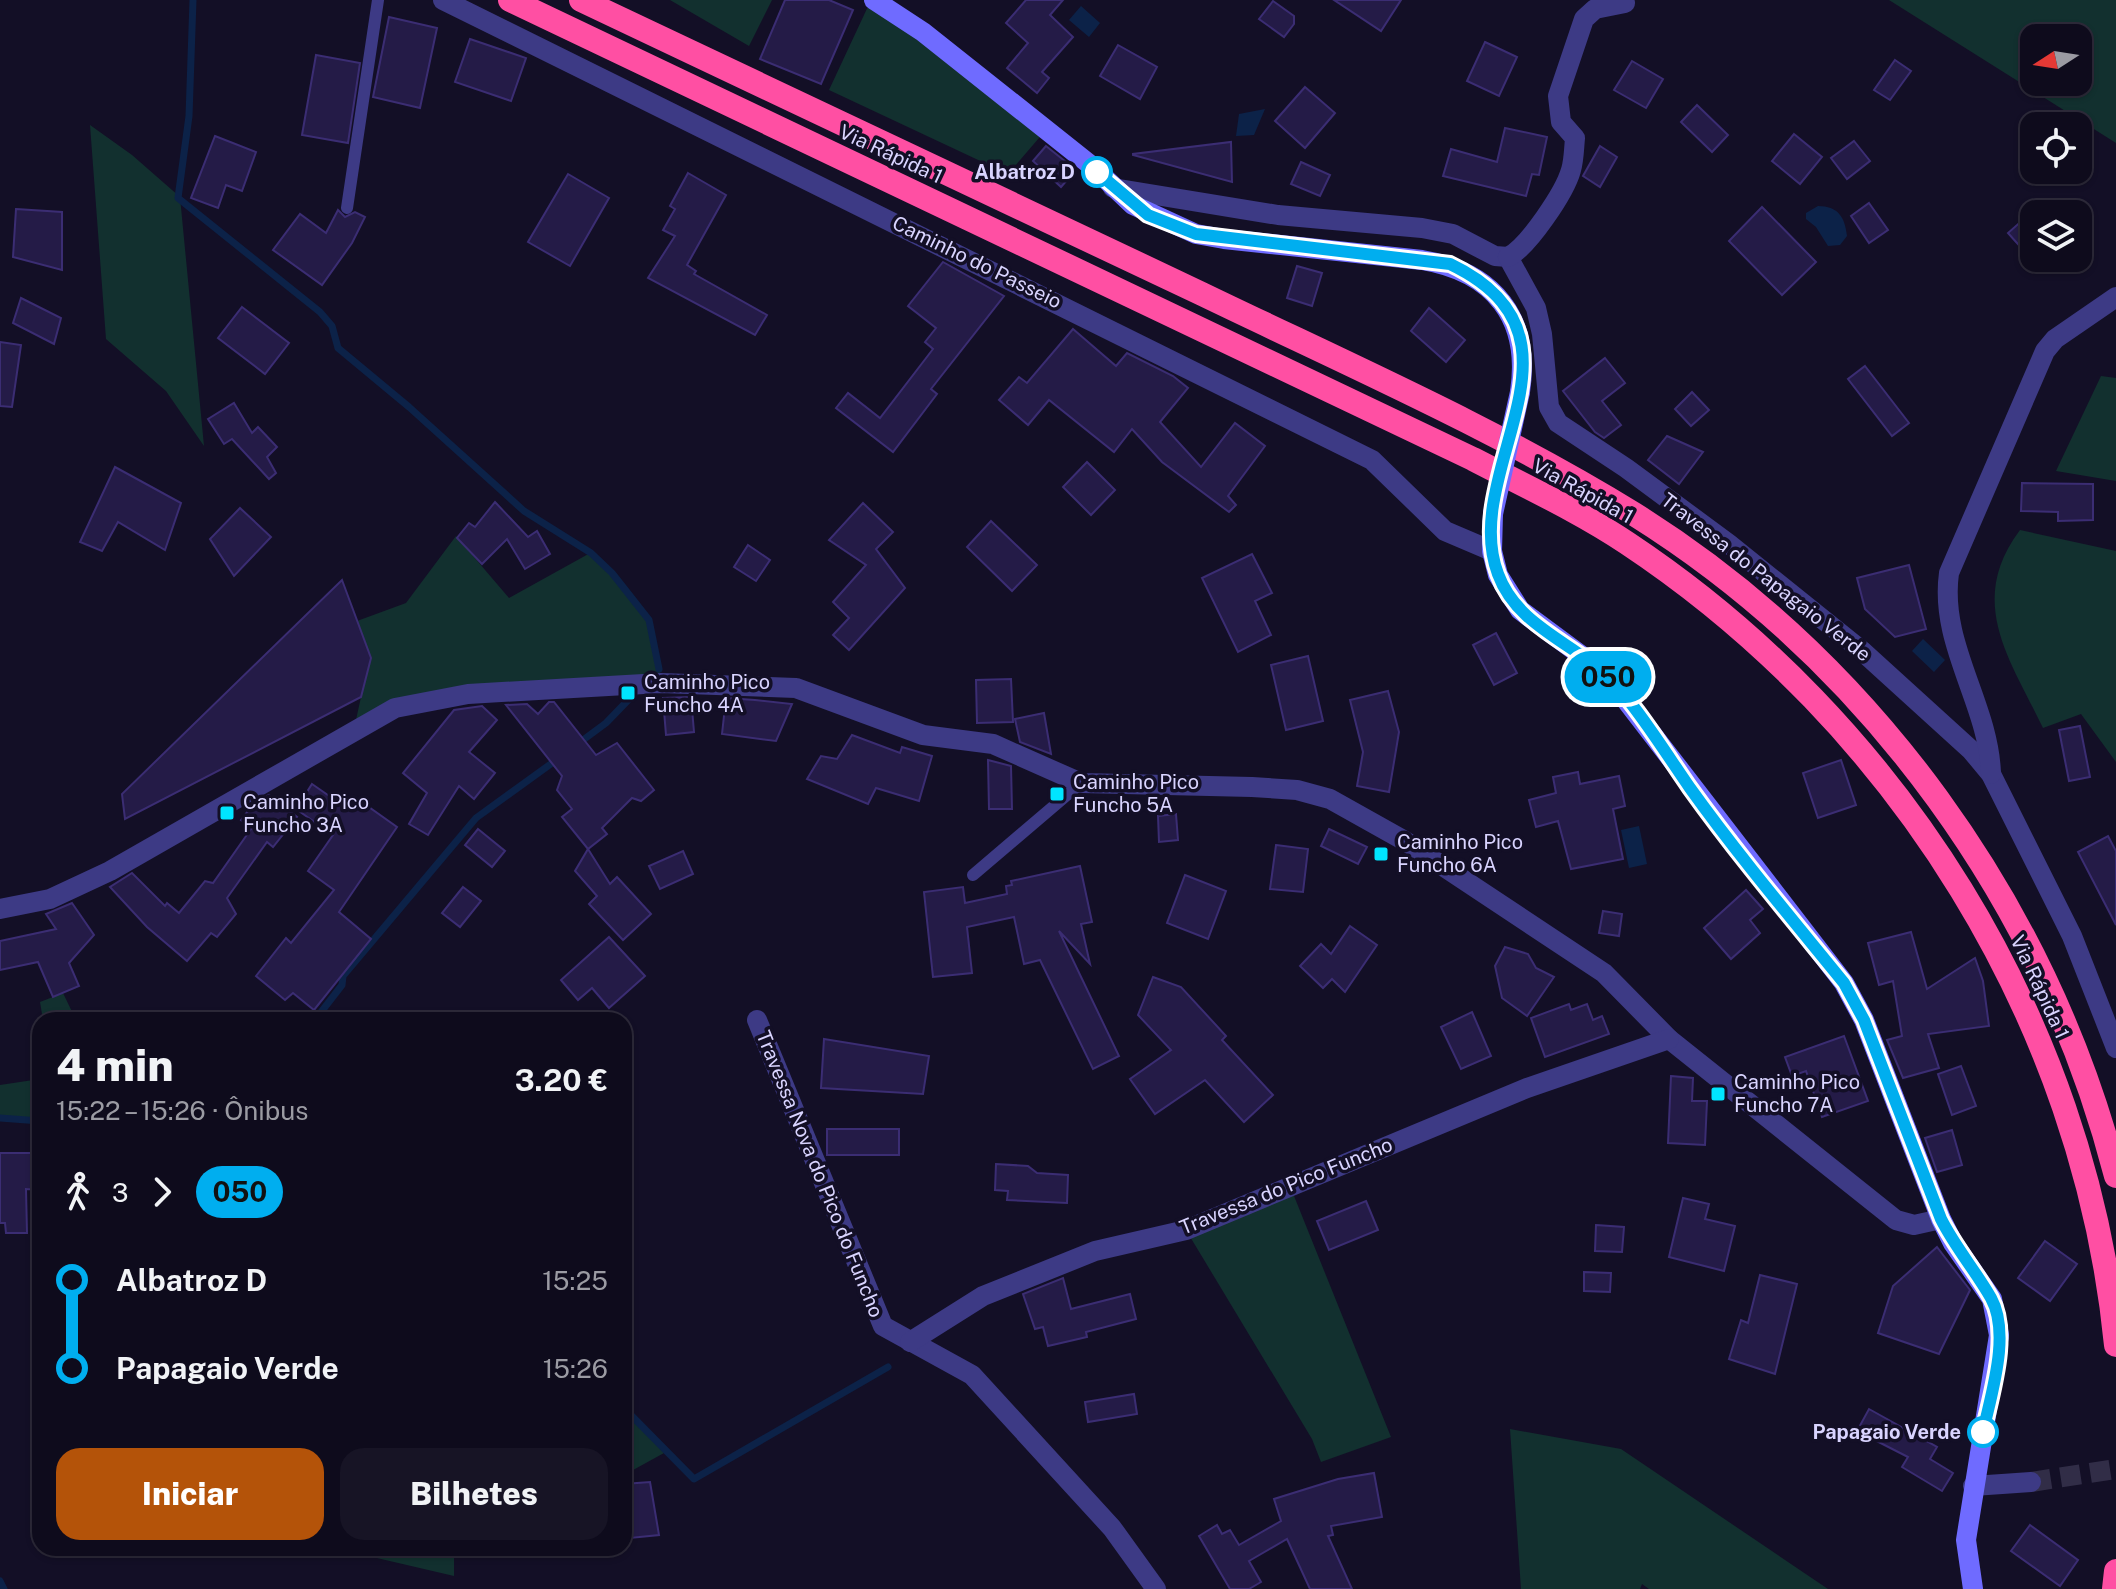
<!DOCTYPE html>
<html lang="pt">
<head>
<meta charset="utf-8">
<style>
	:root { --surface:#0e0b1c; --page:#171425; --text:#f1f3f6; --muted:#9b9ba3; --line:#2e2b3b; --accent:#b45309 }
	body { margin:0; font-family:"Public Sans",sans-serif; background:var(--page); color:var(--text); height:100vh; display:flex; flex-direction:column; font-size:30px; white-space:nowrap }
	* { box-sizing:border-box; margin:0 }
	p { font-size:26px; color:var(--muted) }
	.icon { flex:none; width:44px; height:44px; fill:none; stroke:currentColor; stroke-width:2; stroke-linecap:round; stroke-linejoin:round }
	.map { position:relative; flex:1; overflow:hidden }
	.drawer { position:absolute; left:32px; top:1012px; width:600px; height:544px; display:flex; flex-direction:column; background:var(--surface); border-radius:24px; box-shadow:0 2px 6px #0004,0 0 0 2px var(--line) }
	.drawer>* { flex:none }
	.badge { padding:0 16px; border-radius:26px; font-size:28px; line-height:52px }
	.needle { width:52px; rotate:258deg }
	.buttons { position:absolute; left:2020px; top:24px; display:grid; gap:16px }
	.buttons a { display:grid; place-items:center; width:72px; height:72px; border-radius:16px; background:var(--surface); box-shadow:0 2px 6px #0004,0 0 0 2px var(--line); font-size:40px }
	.map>.badge { position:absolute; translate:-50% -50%; box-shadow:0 0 0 4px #fff }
	.legs { display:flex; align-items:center; gap:12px; height:88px; padding:0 24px; font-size:26px }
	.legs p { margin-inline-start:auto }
	.summary { display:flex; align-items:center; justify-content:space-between; height:136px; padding:0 24px }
	h1 { font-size:44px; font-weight:800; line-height:60px }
	.cta { display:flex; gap:16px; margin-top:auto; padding:16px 24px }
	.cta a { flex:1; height:92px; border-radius:24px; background:var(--accent); color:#fff; font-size:32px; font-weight:800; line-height:92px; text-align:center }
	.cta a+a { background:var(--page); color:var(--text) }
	ul { padding:0 24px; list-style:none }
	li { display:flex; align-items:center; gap:28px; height:88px; font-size:30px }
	li i { display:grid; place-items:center; width:12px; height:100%; margin:0 10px; background:currentColor }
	li i::after { content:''; width:20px; height:20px; margin:-10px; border:6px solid; border-radius:50%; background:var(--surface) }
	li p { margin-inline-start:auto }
	li:first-child i { background:linear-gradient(#0000 50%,currentColor 0) }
	li:last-child i { background:linear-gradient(currentColor 50%,#0000 0) }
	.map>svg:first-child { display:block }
	.green { fill:#12302f; fill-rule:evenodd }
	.water { fill:#0c2248 }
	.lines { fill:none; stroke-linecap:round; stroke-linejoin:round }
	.stream { stroke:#0c2248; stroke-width:7 }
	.building { fill:#241b47; stroke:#3b2d73; stroke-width:2 }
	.street-tunnel { stroke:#312d47; stroke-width:20; stroke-dasharray:20 10; stroke-linecap:butt }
	.lane { stroke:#3d3a85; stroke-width:12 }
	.street { stroke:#3d3a85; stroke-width:20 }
	.secondary { stroke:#6f6bff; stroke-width:20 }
	.highway { stroke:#ff4fa3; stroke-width:24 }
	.secondary-bridge { stroke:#6f6bff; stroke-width:20 }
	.line-1-casing { stroke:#fff; stroke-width:18 }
	.line-1 { stroke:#00aeef; stroke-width:12 }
	.stop-1-dot { fill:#fff; stroke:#00aeef; stroke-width:4 }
	.poi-dot { fill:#00e5ff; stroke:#130f26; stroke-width:3 }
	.labels { text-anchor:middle; stroke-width:7; stroke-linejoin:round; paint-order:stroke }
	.street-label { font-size:20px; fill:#d9d4ff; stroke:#130f26 }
	.stop-label { font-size:20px; font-weight:bold; fill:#d9d4ff; stroke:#130f26; text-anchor:end }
	.poi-label { font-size:20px; fill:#d9d4ff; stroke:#130f26; text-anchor:start }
</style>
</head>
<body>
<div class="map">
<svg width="2116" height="1589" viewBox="0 0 2116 1589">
	<rect width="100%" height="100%" fill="#130f26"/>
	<!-- green -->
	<g class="green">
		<polygon points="670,0 772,0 749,46"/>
		<polygon points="871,0 1045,131 1008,174 829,90"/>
		<path d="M1889 0H2116V143ZM2034 38H2078V82H2034Z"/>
		<polygon points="90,125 132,155 180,197 204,446 166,391 106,339"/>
		<polygon points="2101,376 2116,378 2116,481 2056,471"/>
		<path d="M2020 530 2116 551V762L2081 714 2043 728C2010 659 1966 602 2020 530Z"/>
		<path d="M456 536 509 598 592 552C639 596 658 617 661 683L468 694 354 729 361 697 357 621 406 603Z"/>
		<polygon points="63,993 76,1020 43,1020 40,1002"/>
		<polygon points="40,1079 40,1122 0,1118 0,1085"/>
		<polygon points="1290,1186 1391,1437 1321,1462 1312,1439 1186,1230"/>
		<polygon points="624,1411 664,1453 624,1475"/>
		<polygon points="1510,1429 1621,1449 1828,1589 1649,1589 1642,1584 1640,1589 1521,1589"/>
		<polygon points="334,1548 478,1548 454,1554 454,1576"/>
	</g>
	<!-- water -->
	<g class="water">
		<polygon points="1081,6 1100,23 1089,37 1069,20"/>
		<polygon points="1265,109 1254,135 1236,136 1239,114"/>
		<path d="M1818 206C1838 206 1845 217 1847 236L1840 245 1828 246 1816 227 1806 219V213Z"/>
		<polygon points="1923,639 1945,660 1934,672 1912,651"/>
		<polygon points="1639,826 1647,864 1629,868 1621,830"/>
	</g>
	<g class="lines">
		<!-- stream -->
		<g class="stream">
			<polyline points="193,0 189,116 178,198 320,312 332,326 338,348 409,407 524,511 591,553 612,573 649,620 659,669"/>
			<polyline points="579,743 606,723 635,693"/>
			<polyline points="315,1020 342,985 343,976 476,818 559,758"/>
			<polyline points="0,1118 40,1121"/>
			<polyline points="624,1408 694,1479 888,1367"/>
			<polyline points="0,1581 4,1589"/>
		</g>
	</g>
	<!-- building -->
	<g class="building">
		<polygon points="785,0 829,0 853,10 821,84 760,59"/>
		<polygon points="1026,0 1063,0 1050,15 1073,37 1042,72 1049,78 1037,93 1007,68 1028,43 1006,23"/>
		<polygon points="1334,0 1401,0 1381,31"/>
		<polygon points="1273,1 1294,16 1294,24 1284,37 1259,19"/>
		<polygon points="389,17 437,28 420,108 373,97"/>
		<polygon points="470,39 526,58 511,101 455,82"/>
		<polygon points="1485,42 1517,57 1499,96 1467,81"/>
		<polygon points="1118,45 1157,67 1140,99 1100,76"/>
		<polygon points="316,55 360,63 348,143 302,135"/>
		<polygon points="1895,60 1911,71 1890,100 1874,90"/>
		<polygon points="1632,61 1663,79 1646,108 1614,90"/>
		<polygon points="1305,87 1335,113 1305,148 1275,121"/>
		<polygon points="1697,105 1728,135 1712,152 1681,122"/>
		<polygon points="1505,128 1547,137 1539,175 1532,174 1526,196 1443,176 1451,149 1497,162"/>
		<polygon points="1794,134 1822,157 1800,184 1772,161"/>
		<polygon points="215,136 256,152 242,191 226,185 218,208 191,198"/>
		<polygon points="1854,141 1870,161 1847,179 1831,158"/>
		<polygon points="1231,142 1232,182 1133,155 1133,154"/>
		<polygon points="1046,146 1076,170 1061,187 1033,161"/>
		<polygon points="1600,146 1617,157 1600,187 1583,176"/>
		<polygon points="1301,162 1330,175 1320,196 1291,184"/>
		<polygon points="688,173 726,195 687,265 696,271 694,274 767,315 755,335 648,278 675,236 663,230 675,209 670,206"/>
		<polygon points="568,174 609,198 570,266 528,242"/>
		<polygon points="1869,203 1888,230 1869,243 1851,216"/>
		<polygon points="1762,207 1816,262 1782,295 1729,241"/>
		<polygon points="16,209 62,212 62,270 13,257"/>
		<polygon points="338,210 345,217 355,212 365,217 352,243 322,285 273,250 300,214 326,233"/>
		<polygon points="2034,210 2034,262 2008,233"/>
		<polygon points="943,262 1004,296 931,389 937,394 893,452 836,408 848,393 880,418 933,349 925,342 936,328 908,306"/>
		<polygon points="1297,266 1322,273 1312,306 1287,298"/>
		<polygon points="21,298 61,318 54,344 13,323"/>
		<polygon points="242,307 289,343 265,374 218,338"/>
		<polygon points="1429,308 1465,340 1446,362 1411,331"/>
		<polygon points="1073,329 1116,366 1127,353 1173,376 1188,388 1160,422 1201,467 1235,423 1265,446 1228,496 1236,505 1229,512 1162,462 1132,429 1114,452 1049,400 1028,425 999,400 1019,377 1027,383"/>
		<polygon points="0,342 21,345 12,407 0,406"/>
		<polygon points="1605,358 1625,383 1602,401 1621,425 1604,438 1595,432 1563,391"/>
		<polygon points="1865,366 1909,423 1892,436 1848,379"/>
		<polygon points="1692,392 1709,410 1691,426 1675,409"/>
		<polygon points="234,403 252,433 258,427 277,447 267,457 276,473 269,479 232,439 224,444 208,419"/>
		<polygon points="1667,436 1703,452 1679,484 1648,460"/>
		<polygon points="1087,462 1115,490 1091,515 1063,487"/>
		<polygon points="115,467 181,503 165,550 118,522 102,551 80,542"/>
		<polygon points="2022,483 2093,484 2093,520 2058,521 2058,512 2021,511"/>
		<polygon points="495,502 528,537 537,531 550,554 525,569 507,539 482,564 457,538 469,523 475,527"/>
		<polygon points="863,503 893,532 876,549 905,588 849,650 833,635 849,618 833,602 866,565 829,540"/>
		<polygon points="240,508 271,537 234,576 210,539"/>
		<polygon points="991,521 1037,565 1012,591 967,547"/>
		<polygon points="748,545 770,560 756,581 734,567"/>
		<polygon points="1252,554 1272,593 1255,601 1271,635 1238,652 1202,578"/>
		<polygon points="1909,565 1926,629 1895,637 1865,609 1857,578"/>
		<polygon points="342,580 371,658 361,697 125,819 122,794"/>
		<polygon points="1496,633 1517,673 1494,685 1473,645"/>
		<polygon points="1308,656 1323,721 1286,730 1271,665"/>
		<polygon points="1011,679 1013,722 977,723 976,680"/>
		<polygon points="1388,691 1399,732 1389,792 1357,786 1363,752 1350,700"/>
		<polygon points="691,697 694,732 666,735 663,698"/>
		<polygon points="726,698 755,700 792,704 776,741 722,734"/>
		<polygon points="549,702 554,702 596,755 617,743 654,790 641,801 632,798 602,828 607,834 588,849 562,817 572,809 557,790 562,776 506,705 527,704 538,714"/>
		<polygon points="482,706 497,720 469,752 495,773 474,799 459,786 428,835 409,824 427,793 403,773 454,710"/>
		<polygon points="1044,713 1051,754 1020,742 1015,719"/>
		<polygon points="2080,726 2090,777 2069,781 2059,730"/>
		<polygon points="852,735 900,753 902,747 932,756 919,801 876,788 868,804 807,779 821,756 837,759"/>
		<polygon points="988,760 1011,766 1012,809 989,809"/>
		<polygon points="1841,760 1856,805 1818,818 1803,773"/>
		<polygon points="1578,772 1580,784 1619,776 1625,806 1613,809 1623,859 1571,869 1558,821 1536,827 1529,800 1556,793 1553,777"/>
		<polygon points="312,784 348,809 356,798 397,827 339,912 371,939 314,1010 293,993 285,1000 256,976 286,938 291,943 334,890 308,871 333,835 296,809"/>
		<polygon points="269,795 297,817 273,847 267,842 227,898 236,914 217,937 211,933 187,961 147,927 110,887 132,873 165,906 167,903 179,913 205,881 213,883 251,829 241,820 254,803"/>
		<polygon points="1176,814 1178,840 1159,842 1158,816"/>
		<polygon points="478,829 505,851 492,867 465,845"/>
		<polygon points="1329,829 1367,847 1358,864 1321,846"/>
		<polygon points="2108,836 2116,851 2116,925 2078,852"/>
		<polygon points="1276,845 1308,849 1303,892 1270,889"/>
		<polygon points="588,849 610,884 617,877 651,914 623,940 589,904 597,896 575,871"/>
		<polygon points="683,851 693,874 660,889 649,866"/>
		<polygon points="1080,866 1092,922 1081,924 1090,964 1059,931 1119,1056 1093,1069 1040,960 1024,964 1014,917 967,927 972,973 933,977 924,892 963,887 965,903 1007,894 1006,886 1012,885 1011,881"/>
		<polygon points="1185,875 1226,891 1208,939 1167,923"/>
		<polygon points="463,887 481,901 460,927 442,913"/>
		<polygon points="1746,890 1763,909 1750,920 1760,933 1731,959 1704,928"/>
		<polygon points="72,903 94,935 69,963 79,986 53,997 38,962 0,970 0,941 56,929 46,914"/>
		<polygon points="1603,911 1622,914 1619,936 1599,933"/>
		<polygon points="1350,926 1377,945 1345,992 1332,979 1323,988 1300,966 1321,944 1331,954"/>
		<polygon points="1911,932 1927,989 1975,958 1983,981 1989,1026 1928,1034 1939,1068 1903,1078 1887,1040 1902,1036 1893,981 1879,985 1868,943"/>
		<polygon points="609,937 645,976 609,1008 592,988 578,1000 561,980"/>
		<polygon points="1505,947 1528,954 1536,968 1554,977 1527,1016 1502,998 1495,966"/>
		<polygon points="1153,977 1181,987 1226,1036 1222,1040 1273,1095 1244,1122 1205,1080 1155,1114 1130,1079 1171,1050 1138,1015"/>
		<polygon points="1569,1004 1571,1010 1587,1004 1593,1020 1602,1016 1609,1034 1545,1057 1531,1018"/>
		<polygon points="1472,1012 1491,1056 1461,1069 1441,1027"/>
		<polygon points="1844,1036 1868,1101 1822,1117 1806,1071 1792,1076 1785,1057"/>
		<polygon points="824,1039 929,1056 923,1094 821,1088"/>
		<polygon points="1961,1066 1976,1106 1952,1115 1938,1074"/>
		<polygon points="1671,1076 1693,1078 1692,1101 1707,1101 1705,1145 1668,1143"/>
		<rect x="827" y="1129" width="72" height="26"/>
		<polygon points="1952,1130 1962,1165 1937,1172 1925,1138"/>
		<polygon points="0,1153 40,1153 40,1190 26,1189 27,1233 6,1233 5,1223 0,1223"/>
		<polygon points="996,1164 1028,1166 1037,1173 1068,1175 1067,1203 1007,1200 1008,1191 995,1190"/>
		<polygon points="1683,1198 1709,1204 1705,1219 1735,1226 1724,1271 1669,1257"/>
		<polygon points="1366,1201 1378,1230 1329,1250 1317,1221"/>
		<polygon points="1596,1225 1624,1227 1622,1252 1595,1251"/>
		<polygon points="2045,1241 2077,1264 2050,1301 2018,1278"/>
		<polygon points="1937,1247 1970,1290 1939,1354 1878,1333 1893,1286"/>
		<polygon points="1584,1272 1611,1273 1610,1292 1584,1291"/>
		<polygon points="1760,1275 1797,1284 1775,1374 1729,1359 1741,1320 1748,1323"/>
		<polygon points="1063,1278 1071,1309 1130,1294 1136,1319 1086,1332 1087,1337 1048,1346 1043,1327 1035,1329 1023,1294"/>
		<polygon points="1134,1394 1137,1414 1088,1422 1085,1402"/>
		<polygon points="1869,1409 1937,1447 1930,1459 1953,1473 1942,1491 1902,1467 1908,1457 1857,1431"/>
		<polygon points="1374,1473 1382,1517 1331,1526 1333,1535 1328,1536 1352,1589 1310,1589 1287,1539 1249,1561 1261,1582 1249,1589 1230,1589 1199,1536 1217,1525 1222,1534 1230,1530 1239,1545 1281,1521 1274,1499 1338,1479"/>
		<polygon points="650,1482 659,1535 630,1538 624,1484"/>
		<polygon points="2030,1525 2078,1560 2060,1586 2011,1551"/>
	</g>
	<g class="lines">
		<!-- street-tunnel -->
		<polyline class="street-tunnel" points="2031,1482 2116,1469"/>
		<!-- lane -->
		<g class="lane">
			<polyline points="347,208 378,0"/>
			<polyline points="973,875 1081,783"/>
		</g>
		<!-- street -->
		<g class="street">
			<polyline points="443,0 1372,460 1445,531 1492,551"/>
			<polyline points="1113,188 1278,215 1422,228 1453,234 1495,256 1508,257"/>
			<polyline points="1508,257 1536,308 1542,334 1549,407 1558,423 1626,468 1729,544 1861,650 1971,750 1991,774 2072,936 2116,1048"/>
			<path d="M1508 257C1528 247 1565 192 1571 170 1574 160 1574 148 1575 138L1561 122 1558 96 1584 19 1595 9 1625 3"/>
			<path d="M1991 774C1989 704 1939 645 1949 573L2045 351 2055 339 2116 297"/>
			<polyline points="0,909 50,899 110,871 395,708 468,694 661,683 796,688 923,735 993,744 1081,783 1252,787 1297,790 1330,799 1405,841 1604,973 1669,1039 1896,1220 1914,1225 1941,1219"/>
			<polyline points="757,1020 883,1326 972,1375 1112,1528 1156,1589"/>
			<polyline points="910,1342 983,1296 1095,1251 1186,1230 1527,1088 1669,1039"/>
			<polyline points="1973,1486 2031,1482"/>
		</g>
		<!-- secondary -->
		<g class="secondary">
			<path d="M874 0 923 32 1093 167 1133 205 1196 234 1224 239 1422 260C1494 272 1531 318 1520 392"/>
			<polyline points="1493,514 1492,551 1498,575 1520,610 1605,673 1844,983 1864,1020 1941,1219 1953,1243 1992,1299 1999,1335 1966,1540 1973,1589"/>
		</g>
		<!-- highway -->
		<g class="highway">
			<path d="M510 0 1473 459C1525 486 1579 511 1627 543 1898 723 2084 1020 2116 1345"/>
			<path d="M581 0C788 98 995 196 1202 294 1347 364 1496 429 1634 514 1872 663 2046 905 2116 1176"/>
			<polyline points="2114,1589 2116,1571"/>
		</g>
		<!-- secondary-bridge -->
		<polyline class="secondary-bridge" points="1493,514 1520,392"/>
	</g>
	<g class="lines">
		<!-- line-1 casing -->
		<g class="line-1-casing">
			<path id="line-1" d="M1097 172 1148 215 1196 234 1450 264C1605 338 1458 469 1498 574 1516 623 1566 640 1603 672 1631 697 1667 755 1690 788 1738 855 1792 919 1844 983L1864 1020 1941 1219C1955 1247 1975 1270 1991 1298 2011 1334 1991 1394 1983 1432"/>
		</g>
		<!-- line-1 -->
		<use href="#line-1" class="line-1"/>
	</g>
	<!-- markers -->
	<g class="stop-1-dot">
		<circle cx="1097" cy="172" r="14"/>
		<circle cx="1983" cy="1432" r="14"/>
	</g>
	<g class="poi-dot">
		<rect x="620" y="685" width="16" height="16" rx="4"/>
		<rect x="1049" y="786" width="16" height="16" rx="4"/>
		<rect x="219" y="805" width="16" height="16" rx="4"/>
		<rect x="1373" y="846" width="16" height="16" rx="4"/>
		<rect x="1710" y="1086" width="16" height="16" rx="4"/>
	</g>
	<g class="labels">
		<!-- street labels -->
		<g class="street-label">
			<text transform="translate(891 154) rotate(25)" y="7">Via Rápida 1</text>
			<text transform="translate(977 262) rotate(26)" y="7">Caminho do Passeio</text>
			<text transform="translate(1583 491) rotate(29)" y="7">Via Rápida 1</text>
			<text transform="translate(1766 577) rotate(38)" y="7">Travessa do Papagaio Verde</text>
			<text transform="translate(2040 987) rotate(65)" y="7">Via Rápida 1</text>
			<text transform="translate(820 1174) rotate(68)" y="7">Travessa Nova do Pico do Funcho</text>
			<text transform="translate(1286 1186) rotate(-22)" y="7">Travessa do Pico Funcho</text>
		</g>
		<!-- stop labels -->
		<g class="stop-label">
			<text x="1075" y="179">Albatroz D</text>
			<text x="1961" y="1439">Papagaio Verde</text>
		</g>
		<!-- poi labels -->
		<g class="poi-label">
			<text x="644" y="689">Caminho Pico<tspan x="644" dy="23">Funcho 4A</tspan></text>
			<text x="1073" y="789">Caminho Pico<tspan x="1073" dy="23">Funcho 5A</tspan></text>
			<text x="243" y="809">Caminho Pico<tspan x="243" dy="23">Funcho 3A</tspan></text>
			<text x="1397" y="849">Caminho Pico<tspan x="1397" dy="23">Funcho 6A</tspan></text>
			<text x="1734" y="1089">Caminho Pico<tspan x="1734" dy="23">Funcho 7A</tspan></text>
		</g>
	</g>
</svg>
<div class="buttons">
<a><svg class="needle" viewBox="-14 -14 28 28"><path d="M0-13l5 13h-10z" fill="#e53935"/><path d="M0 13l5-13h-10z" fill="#9b9ba3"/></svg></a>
<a><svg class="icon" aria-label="locate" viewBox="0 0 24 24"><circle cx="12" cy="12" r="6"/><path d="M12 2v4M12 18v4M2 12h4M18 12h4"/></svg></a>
<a><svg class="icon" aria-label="layers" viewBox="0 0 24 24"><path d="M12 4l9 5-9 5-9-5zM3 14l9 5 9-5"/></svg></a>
</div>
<b class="badge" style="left:1608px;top:677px;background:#00aeef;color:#111">050</b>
<section class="drawer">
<div class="summary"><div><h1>4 min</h1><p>15:22 – 15:26 · Ônibus</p></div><b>3.20 €</b></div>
<div class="legs"><svg class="icon" aria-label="walk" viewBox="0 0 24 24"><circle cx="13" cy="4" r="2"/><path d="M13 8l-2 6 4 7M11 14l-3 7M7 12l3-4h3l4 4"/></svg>3<svg class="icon" aria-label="forward" viewBox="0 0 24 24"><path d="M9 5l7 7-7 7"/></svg><b class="badge" style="background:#00aeef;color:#111">050</b></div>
<ul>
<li><i style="color:#00aeef"></i><b>Albatroz D</b><p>15:25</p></li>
<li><i style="color:#00aeef"></i><b>Papagaio Verde</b><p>15:26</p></li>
</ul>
<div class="cta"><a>Iniciar</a><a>Bilhetes</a></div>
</section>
</div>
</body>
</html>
